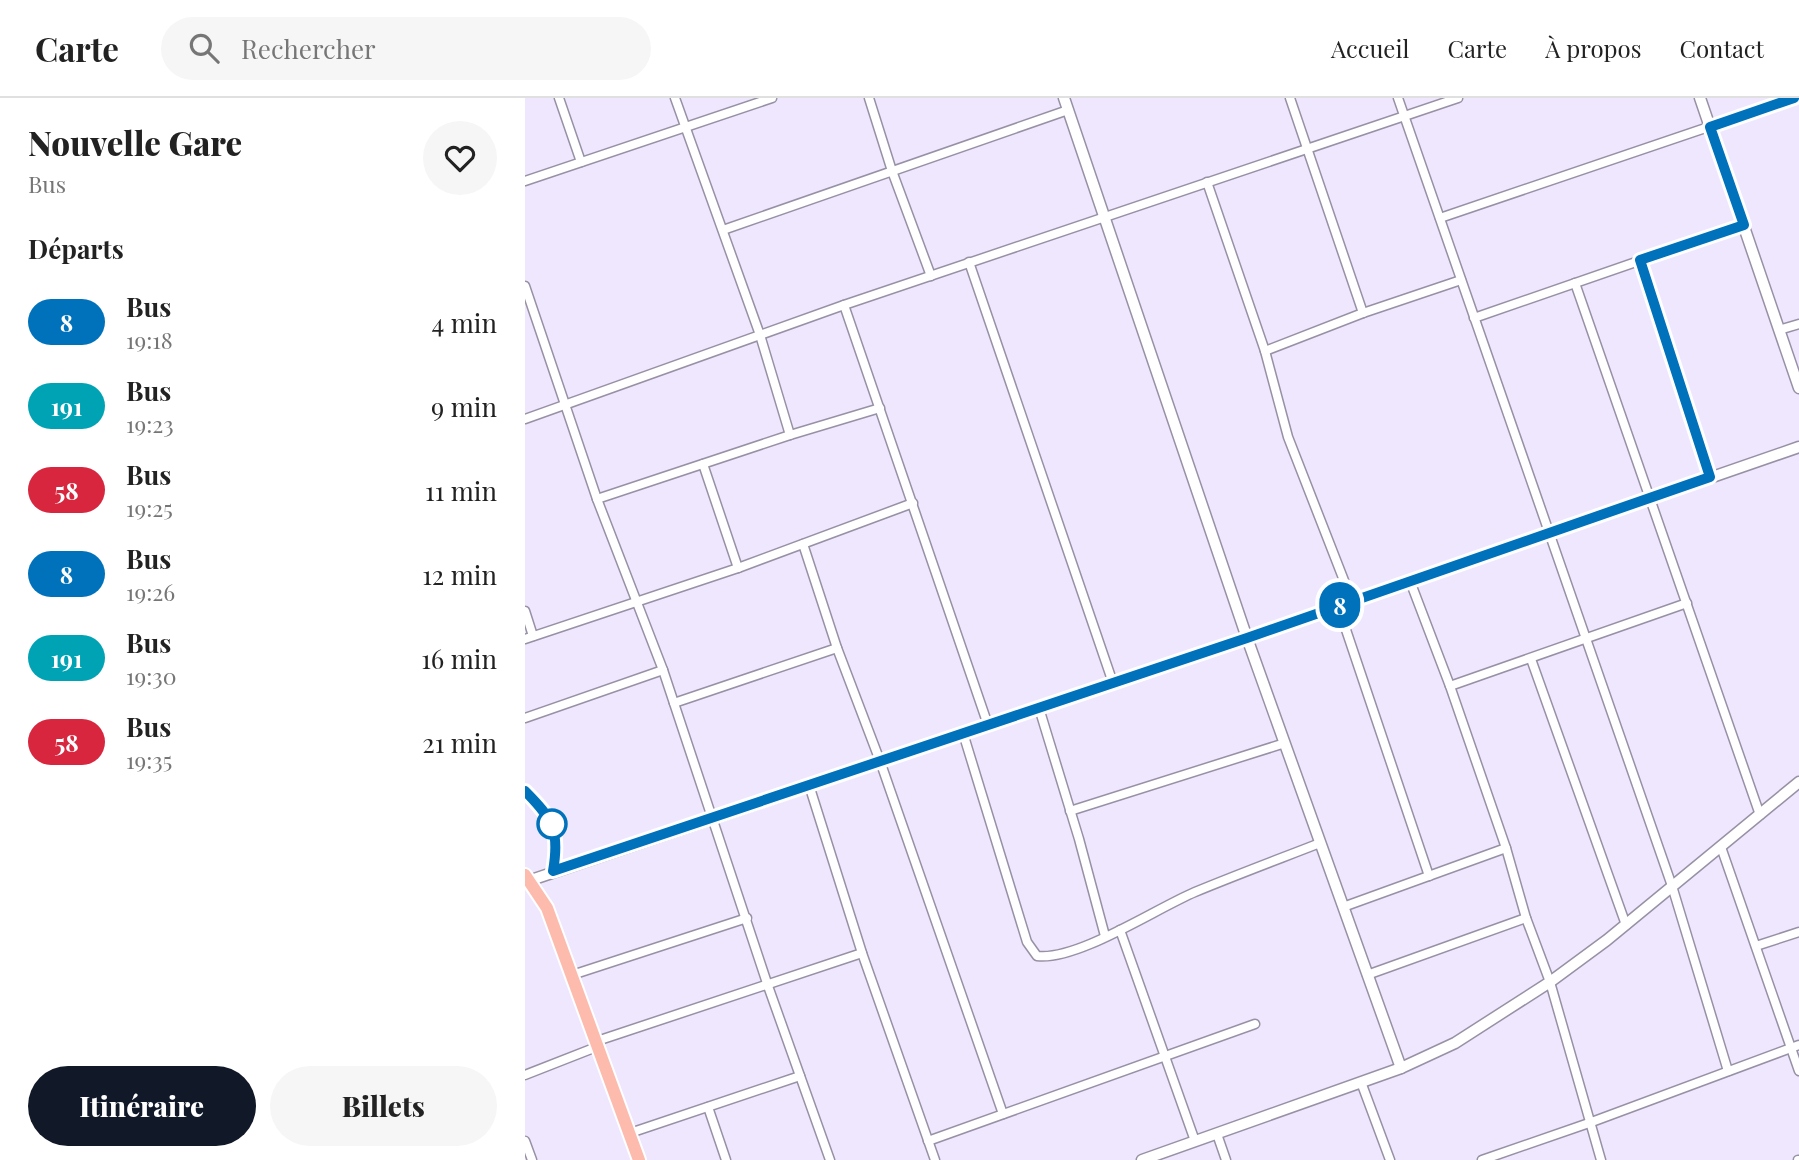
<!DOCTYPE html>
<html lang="fr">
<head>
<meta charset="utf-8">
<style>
	:root { --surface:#fff; --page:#f6f6f6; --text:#222; --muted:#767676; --line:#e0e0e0; --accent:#111827 }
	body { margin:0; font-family:"Playfair Display",serif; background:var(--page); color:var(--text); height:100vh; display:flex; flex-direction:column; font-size:26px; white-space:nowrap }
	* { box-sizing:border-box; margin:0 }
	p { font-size:23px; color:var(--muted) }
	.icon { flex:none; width:38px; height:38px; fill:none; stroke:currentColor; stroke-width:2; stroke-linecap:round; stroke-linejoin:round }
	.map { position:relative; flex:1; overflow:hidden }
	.sheet { display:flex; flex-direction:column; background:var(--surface); width:525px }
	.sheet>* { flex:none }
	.badge { padding:0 14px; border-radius:23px; font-size:24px; line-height:46px }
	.map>.badge { position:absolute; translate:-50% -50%; box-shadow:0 0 0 4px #fff }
	h2 { padding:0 28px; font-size:26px; line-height:63px }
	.round { display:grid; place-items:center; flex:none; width:74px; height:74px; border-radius:37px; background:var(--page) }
	.summary { display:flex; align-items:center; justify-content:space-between; height:119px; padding:0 28px }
	h1 { font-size:33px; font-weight:800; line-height:52px }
	.primary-button { display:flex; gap:14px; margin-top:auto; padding:14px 28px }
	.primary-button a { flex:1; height:80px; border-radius:42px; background:var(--accent); color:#fff; font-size:28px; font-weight:800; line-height:80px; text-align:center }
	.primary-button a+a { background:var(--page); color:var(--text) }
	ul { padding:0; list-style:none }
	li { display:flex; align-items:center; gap:21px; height:84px; padding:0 28px }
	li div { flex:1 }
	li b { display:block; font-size:26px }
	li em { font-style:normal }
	li .badge { min-width:77px; font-weight:700; text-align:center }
	header { display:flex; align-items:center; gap:42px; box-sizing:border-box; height:98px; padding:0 35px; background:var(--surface); border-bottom:2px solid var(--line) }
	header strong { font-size:33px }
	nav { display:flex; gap:38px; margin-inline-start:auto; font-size:24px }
	.search { width:490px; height:63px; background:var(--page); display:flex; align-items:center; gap:18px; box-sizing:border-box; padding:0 24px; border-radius:38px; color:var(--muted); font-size:26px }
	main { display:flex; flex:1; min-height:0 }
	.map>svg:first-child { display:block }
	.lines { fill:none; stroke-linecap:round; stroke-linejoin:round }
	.minor-casing { stroke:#9891a5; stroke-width:11 }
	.tertiary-casing { stroke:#9891a5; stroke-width:13 }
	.primary-casing { stroke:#fff; stroke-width:16 }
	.minor { stroke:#fff; stroke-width:8 }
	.tertiary { stroke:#fff; stroke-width:10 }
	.primary { stroke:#fdbbad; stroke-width:12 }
	.line-casing { stroke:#fff; stroke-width:16 }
	.line { stroke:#0072bc; stroke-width:10 }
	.stop-dot { fill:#fff; stroke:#0072bc; stroke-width:3.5 }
</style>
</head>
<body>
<header>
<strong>Carte</strong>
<div class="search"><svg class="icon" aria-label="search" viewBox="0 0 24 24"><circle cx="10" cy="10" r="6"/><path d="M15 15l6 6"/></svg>Rechercher</div>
<nav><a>Accueil</a><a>Carte</a><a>À propos</a><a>Contact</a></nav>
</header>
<main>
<section class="sheet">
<div class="summary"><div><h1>Nouvelle Gare</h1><p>Bus</p></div><a class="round"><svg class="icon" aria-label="heart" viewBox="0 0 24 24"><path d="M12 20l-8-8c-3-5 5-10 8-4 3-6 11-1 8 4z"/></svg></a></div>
<h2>Départs</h2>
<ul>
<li><span class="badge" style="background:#0072bc;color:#fff">8</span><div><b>Bus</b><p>19:18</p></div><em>4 min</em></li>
<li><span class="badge" style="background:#00a3b4;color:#fff">191</span><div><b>Bus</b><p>19:23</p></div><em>9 min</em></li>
<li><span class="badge" style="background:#d7263d;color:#fff">58</span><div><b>Bus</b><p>19:25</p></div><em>11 min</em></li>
<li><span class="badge" style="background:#0072bc;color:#fff">8</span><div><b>Bus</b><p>19:26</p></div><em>12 min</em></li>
<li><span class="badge" style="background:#00a3b4;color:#fff">191</span><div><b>Bus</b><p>19:30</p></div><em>16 min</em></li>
<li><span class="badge" style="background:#d7263d;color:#fff">58</span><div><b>Bus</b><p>19:35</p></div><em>21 min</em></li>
</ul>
<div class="primary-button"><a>Itinéraire</a><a>Billets</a></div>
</section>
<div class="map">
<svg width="1274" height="1062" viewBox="0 0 1274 1062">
	<rect width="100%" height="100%" fill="#efe7fd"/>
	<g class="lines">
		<!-- minor casing -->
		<g class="minor-casing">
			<g id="minor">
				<polyline points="34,0 56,64"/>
				<polyline points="150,0 235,237 265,337"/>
				<polyline points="344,0 367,73 406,178"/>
				<polyline points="765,0 838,215"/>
				<polyline points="873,0 1147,788 1203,973"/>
				<polyline points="0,83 247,0"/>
				<polyline points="682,84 740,253 763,339 827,503"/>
				<polyline points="915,120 1269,0"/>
				<polyline points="198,132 543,12"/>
				<polyline points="1115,162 1185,379"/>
				<polyline points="444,164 588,585"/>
				<polyline points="1050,185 1235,717"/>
				<polyline points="0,188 72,401 138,572 243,888 305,1062"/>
				<polyline points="319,207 463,627"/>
				<polyline points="949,220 1218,127"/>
				<polyline points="1254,232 1274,226"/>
				<polyline points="740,253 838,215 936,182"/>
				<polyline points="0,321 319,207 933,0"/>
				<polyline points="178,366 213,470"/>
				<polyline points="72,401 265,337 355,310"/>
				<polyline points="278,446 312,550 355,663 478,1016"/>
				<polyline points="885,483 925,588 981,750 1001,820 1025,884 1076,1062"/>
				<polyline points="813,508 904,778"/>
				<polyline points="0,513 8,538"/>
				<polyline points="0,541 213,470 388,405"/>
				<polyline points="1006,561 1101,827"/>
				<polyline points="925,588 1162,505"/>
				<polyline points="149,605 312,550"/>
				<polyline points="514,610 554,741 580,838"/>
				<polyline points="0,620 138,572"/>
				<path d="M438 635 502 844 512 858C552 863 630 811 670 794 711 777 754 761 795 745"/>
				<polyline points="284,687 337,855 410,1062"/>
				<path d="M0 693C28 721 35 733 28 773"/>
				<polyline points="545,713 760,645"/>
				<polyline points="1196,749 1274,973"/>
				<polyline points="818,809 981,750"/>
				<polyline points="595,832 670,1043"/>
				<polyline points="1231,848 1274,834"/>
				<polyline points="47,877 222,820"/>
				<polyline points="842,877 1001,820"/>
				<polyline points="72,943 337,855"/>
				<polyline points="0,977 74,948"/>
				<polyline points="836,984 865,1062"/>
				<polyline points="183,1009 201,1062"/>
				<polyline points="105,1035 275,978"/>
				<polyline points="692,1036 701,1062"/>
				<polyline points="0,1043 7,1062"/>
				<polyline points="403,1043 730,926"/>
				<polyline points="957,1062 1064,1025 1274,947"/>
				<polyline points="1273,1062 1274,1062"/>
			</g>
		</g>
		<!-- tertiary casing -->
		<g class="tertiary-casing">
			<g id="tertiary">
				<polyline points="539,0 722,540 876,970"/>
				<polyline points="1175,0 1274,290"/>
				<polyline points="0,784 722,540 1274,349"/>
				<polyline points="617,1062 876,970 930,945 1025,884 1082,842 1274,684"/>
			</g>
		</g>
		<!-- primary casing -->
		<g class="primary-casing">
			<polyline id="primary" points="0,777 22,810 114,1062"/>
		</g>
		<!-- minor -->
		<use href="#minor" class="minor"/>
		<!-- tertiary -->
		<use href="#tertiary" class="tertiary"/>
		<!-- primary -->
		<use href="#primary" class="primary"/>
	</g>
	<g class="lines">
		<!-- line casing -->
		<g class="line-casing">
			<path id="line" d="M0 693C28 721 35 733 28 773L722 540 1185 379 1115 162 1219 127 1185 29 1269 0"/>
		</g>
		<!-- line -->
		<use href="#line" class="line"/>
	</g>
	<!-- markers -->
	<circle class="stop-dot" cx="27" cy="726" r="14"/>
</svg>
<b class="badge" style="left:815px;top:507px;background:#0072bc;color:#fff">8</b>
</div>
</main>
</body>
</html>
